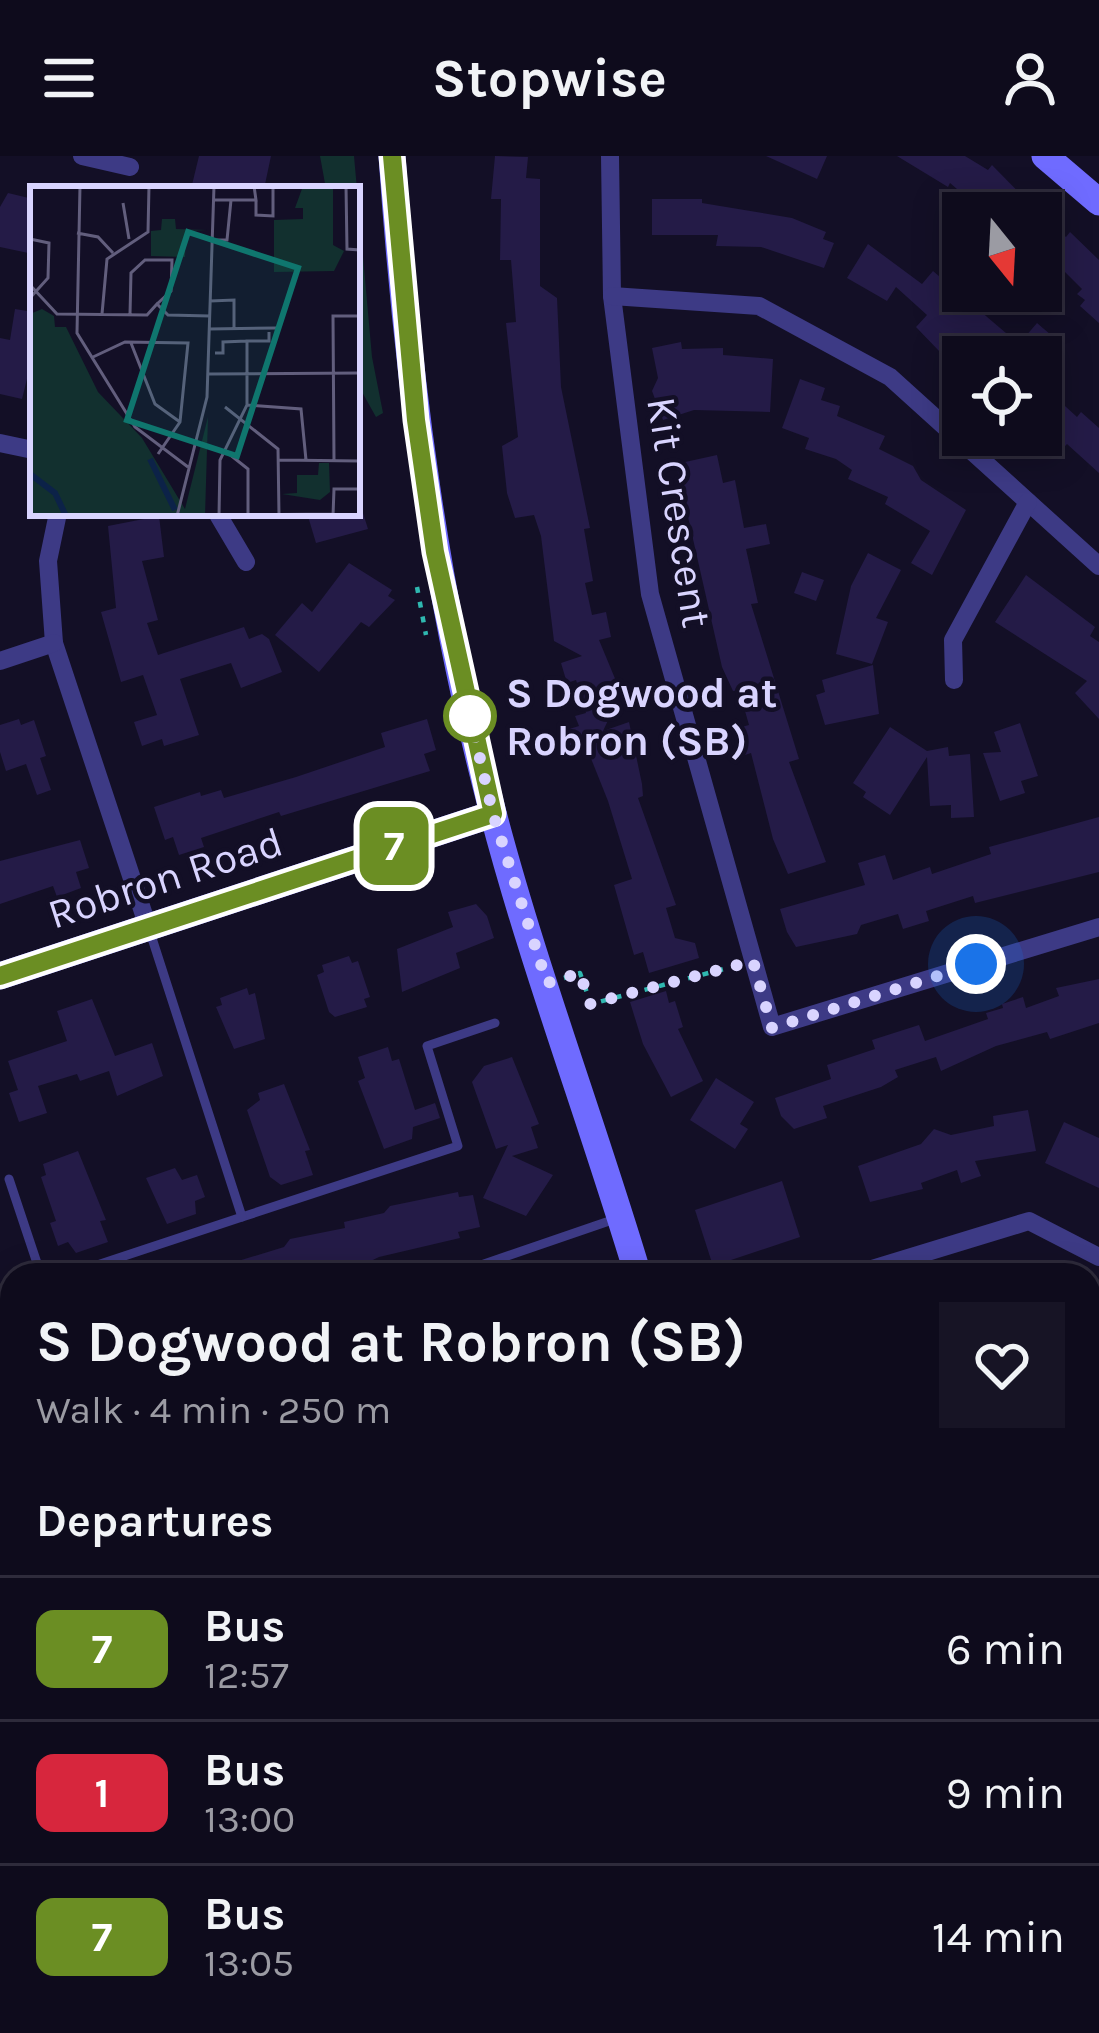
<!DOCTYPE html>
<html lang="en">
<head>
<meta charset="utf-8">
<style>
	:root { --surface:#0e0b1c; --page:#171425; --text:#f1f3f6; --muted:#9b9ba3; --line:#2e2b3b }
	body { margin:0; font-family:Karla,sans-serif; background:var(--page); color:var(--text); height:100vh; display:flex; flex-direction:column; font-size:45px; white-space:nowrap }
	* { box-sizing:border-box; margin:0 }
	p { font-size:39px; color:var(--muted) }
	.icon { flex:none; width:66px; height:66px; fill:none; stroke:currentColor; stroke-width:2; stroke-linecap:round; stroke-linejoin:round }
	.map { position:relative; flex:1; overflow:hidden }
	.side { position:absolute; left:0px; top:1107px; width:1101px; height:771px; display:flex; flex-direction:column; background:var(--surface); border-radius:36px 36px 0 0; box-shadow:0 6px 30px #0003,0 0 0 3px var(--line) }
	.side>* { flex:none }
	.badge { padding:0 24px; border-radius:18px; font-size:42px; line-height:78px }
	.needle { width:78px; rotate:162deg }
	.buttons { position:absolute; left:942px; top:36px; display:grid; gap:24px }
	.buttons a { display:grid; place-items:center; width:120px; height:120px; border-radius:0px; background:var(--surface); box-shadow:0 6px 30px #0003,0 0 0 3px var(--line); font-size:60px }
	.you { position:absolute; width:60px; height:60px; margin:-30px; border:9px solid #fff; border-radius:50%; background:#1a73e8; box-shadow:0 0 0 18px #1a73e833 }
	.map>.badge { position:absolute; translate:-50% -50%; box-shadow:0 0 0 6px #fff }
	h2 { padding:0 36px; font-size:45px; line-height:108px }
	.round { display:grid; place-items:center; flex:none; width:126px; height:126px; border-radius:0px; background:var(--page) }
	.headline { display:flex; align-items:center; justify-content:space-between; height:204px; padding:0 36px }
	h1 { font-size:57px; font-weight:700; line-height:90px }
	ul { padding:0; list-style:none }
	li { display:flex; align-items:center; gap:36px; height:144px; padding:0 36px; border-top:3px solid var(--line) }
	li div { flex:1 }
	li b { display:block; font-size:45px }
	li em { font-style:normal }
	li .badge { min-width:132px; font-weight:700; text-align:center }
	header { display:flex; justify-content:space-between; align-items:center; height:156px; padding:0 36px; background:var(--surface); font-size:54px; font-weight:700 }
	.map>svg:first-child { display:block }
	.green { fill:#12302f }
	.building { fill:#241b47 }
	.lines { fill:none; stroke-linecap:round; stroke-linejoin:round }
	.path { stroke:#2fb8b0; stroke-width:4.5; stroke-dasharray:6 9; stroke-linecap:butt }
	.lane { stroke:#3d3a85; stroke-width:9 }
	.street { stroke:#3d3a85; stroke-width:18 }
	.secondary { stroke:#6f6bff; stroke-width:27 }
	.line-casing { stroke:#fff; stroke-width:27 }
	.line { stroke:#6b8e23; stroke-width:18 }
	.walk { stroke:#d9d4ff; stroke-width:12; stroke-dasharray:0 21.6 }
	.stop-dot { fill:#fff; stroke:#6b8e23; stroke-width:6 }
	.labels { text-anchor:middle; stroke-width:9; stroke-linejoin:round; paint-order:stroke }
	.street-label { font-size:42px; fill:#d9d4ff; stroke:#130f26 }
	.stop-label { font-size:42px; font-weight:bold; fill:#d9d4ff; stroke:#130f26; text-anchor:start }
	.inset-river { fill:none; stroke:#0c2248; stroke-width:6 }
	.inset-road { fill:none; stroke:#625e7d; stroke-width:3 }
	.view { fill:#0f766e; fill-opacity:0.15; stroke:#0f766e; stroke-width:6 }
	.inset-edge { fill:none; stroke:#d9d4ff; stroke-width:6 }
</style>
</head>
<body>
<header><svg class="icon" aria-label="menu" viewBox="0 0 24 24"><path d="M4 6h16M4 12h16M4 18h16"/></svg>Stopwise<svg class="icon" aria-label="person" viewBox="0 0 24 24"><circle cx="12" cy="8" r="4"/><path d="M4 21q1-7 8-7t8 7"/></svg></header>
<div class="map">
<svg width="1099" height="1877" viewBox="0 0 1099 1877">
	<rect width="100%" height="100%" fill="#130f26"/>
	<!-- green -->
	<g class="green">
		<polygon points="320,0 354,0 372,201 383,257 376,261 357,227 357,33 326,33"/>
		<polygon points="1099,1623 1099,1816 1089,1781 1089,1627"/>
		<polygon points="12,1834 12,1866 231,1866 234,1877 0,1877 0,1838"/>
	</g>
	<!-- building -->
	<g class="building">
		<polygon points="199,0 271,0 264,33 191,33"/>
		<polygon points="495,0 528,1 526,22 540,23 540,130 557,142 561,231 590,372 584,373 593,425 585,427 592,459 606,456 611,481 599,484 621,537 603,575 629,566 642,628 643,640 638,642 676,749 666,752 675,782 695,787 699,802 649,817 643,796 634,799 614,729 632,723 608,645 584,585 570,589 566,574 579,570 575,560 586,557 576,524 567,527 561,507 582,500 554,485 541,380 534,359 515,362 507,337 502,290 518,281 506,167 516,166 511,104 500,104 501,43 491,43"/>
		<polygon points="766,0 827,0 817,23"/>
		<polygon points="897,0 965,0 988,14 992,9 1039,57 985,57 950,27 948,31"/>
		<polygon points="8,37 33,43 33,98 0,91 0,51"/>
		<polygon points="652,43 702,43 702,47 792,62 826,76 823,83 834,87 824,112 761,91 716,90 718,79 652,79"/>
		<polygon points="1041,59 1066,81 1070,76 1099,104 1099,167 1080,150 1085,144 1077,138 1082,133 1041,92"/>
		<polygon points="868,88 922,128 933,115 1019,188 1037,167 1058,185 1053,190 1065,201 1041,228 1041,201 963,201 963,220 916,171 927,159 896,131 887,145 847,122"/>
		<polygon points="15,153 33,156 28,189 33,190 33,224 27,223 22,243 0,238 0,182 10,184"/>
		<polygon points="681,186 682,193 723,192 723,199 773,203 770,256 694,254 663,264 652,235 658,222 652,192"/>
		<polygon points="800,223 825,232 821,244 840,250 837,260 885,280 879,293 913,310 921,324 966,354 932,419 911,407 930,375 885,348 888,341 848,323 852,314 836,303 805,293 809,282 782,272"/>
		<polygon points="1041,228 1077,261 1081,256 1099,272 1099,317 1067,288 1060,295 1052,288 1041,300"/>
		<polygon points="717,299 723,327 735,324 744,372 766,368 770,388 746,393 758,447 751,448 799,603 789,606 826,706 788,718 773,683 751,597 742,600 734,573 749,569 739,534 733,535 722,511 676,308"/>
		<polygon points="307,357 363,357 368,373 316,387"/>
		<polygon points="159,360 164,401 142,405 158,464 147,467 158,499 244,471 249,483 262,478 269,483 282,516 241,532 231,507 180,523 199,579 164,590 162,583 142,590 134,566 157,559 143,519 121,526 101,456 116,452 108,370"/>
		<polygon points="868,397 901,414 876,462 888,466 872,508 836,498 851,430"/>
		<polygon points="349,407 392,434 388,440 395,444 369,471 361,466 319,516 275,479 302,447 312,456"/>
		<polygon points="802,416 824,424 816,445 794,437"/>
		<polygon points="1026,419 1095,471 1090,480 1099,486 1099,563 1075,537 1087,525 995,466"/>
		<polygon points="873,509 879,558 825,569 816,539 825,536 822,524"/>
		<polygon points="19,563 21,569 34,564 46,600 40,602 51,634 37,639 26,608 6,615 0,596 0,569"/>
		<polygon points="427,563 436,594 424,598 430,615 281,660 279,656 201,682 204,691 179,699 173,681 165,684 154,651 200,636 201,640 221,634 224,642 296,621 385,591 381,577"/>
		<polygon points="1020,567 1038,620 1021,625 1025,637 1000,645 983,597 1001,596 994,576"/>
		<polygon points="890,571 927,595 948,591 949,600 970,598 974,661 951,662 951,649 930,650 927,601 890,659 863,641 866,636 853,627"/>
		<polygon points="1099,661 1099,716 975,747 973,740 926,755 929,765 903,773 898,758 861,769 857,778 796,791 787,776 780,753 865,729 858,707 885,699 893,724 930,711 932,718 991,698 989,691"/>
		<polygon points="80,684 89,712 76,716 81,732 57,741 53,730 0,748 0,705"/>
		<polygon points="476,748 487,760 494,782 456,797 460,812 402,836 397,793 453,771 448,756"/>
		<polygon points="349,800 352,807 358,805 370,841 364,843 367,851 335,861 329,856 317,819 324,816 322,809"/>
		<polygon points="1099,823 1099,867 1050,883 1047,876 996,890 941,915 936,901 895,914 898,921 881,931 823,950 827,962 794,973 781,960 775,942 831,923 827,909 875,893 872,884 919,869 925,885 988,863 986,857 1003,852 1002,848 1023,841 1026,852 1059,840 1056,832"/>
		<polygon points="247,832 249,839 255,837 265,883 234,893 216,851 222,849 220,842"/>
		<polygon points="666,835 669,847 675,845 683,871 678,873 703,925 671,941 643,888 630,846"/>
		<polygon points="92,843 115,900 152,887 163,920 117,940 109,915 80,925 77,918 38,930 47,957 19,966 9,937 18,934 8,905 67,885 57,855"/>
		<polygon points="388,891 392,905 399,903 415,954 435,947 440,962 413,971 412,983 384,993 358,925 365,922 358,901"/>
		<polygon points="512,901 539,968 531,971 538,992 512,1000 553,1019 526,1060 483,1042 508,989 496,993 472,926 484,910"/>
		<polygon points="716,922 754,946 740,968 748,973 735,993 690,964"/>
		<polygon points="284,928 310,994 305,995 313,1019 281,1029 270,1021 247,954 260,944 258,937"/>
		<polygon points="1028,954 1036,995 975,1005 981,1020 961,1027 957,1014 921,1027 923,1033 870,1046 858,1010 921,988 934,973 951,979 994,970 993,960"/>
		<polygon points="1064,966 1099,982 1099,1032 1045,1007"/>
		<polygon points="78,995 106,1064 100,1065 108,1086 76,1097 68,1086 58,1090 50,1067 56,1065 41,1021 46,1019 43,1008"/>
		<polygon points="175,1012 182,1024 197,1019 205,1041 195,1045 196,1058 167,1068 146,1022"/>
		<polygon points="782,1025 800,1081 713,1110 695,1054"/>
		<polygon points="458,1036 459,1041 473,1039 480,1071 458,1076 460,1082 379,1101 342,1119 216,1119 215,1112 284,1091 290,1083 345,1072 344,1066 384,1057 390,1050"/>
	</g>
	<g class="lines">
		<!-- path -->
		<g class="path">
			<polyline points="417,431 426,479"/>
			<polyline points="564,822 580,817 591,848 735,810"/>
			<polyline points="0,1445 12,1468"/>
			<polyline points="0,1783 12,1797"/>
			<polyline points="73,1866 83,1877"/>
			<polyline points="195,1866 198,1877"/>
			<polyline points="117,1877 151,1866"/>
		</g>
		<!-- lane -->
		<g class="lane">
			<polyline points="9,1023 41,1119"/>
			<polyline points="242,1061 458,990 427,890 495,867"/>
			<polyline points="67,1119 242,1061 150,776"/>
			<polyline points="452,1119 618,1062"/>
		</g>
		<!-- street -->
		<g class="street">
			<polyline points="82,0 130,11"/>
			<polyline points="610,0 612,140 650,438 772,871 1099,771"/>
			<polyline points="612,140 759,150 890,221 1099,410"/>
			<polyline points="0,287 33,294"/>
			<polyline points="58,357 48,405 54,487 148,771"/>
			<polyline points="217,357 246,406"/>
			<polyline points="0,505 54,487"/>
			<polyline points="954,524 953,484 1028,346"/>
			<polyline points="852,1119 1029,1065 1099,1101"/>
			<polyline points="1089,1267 1099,1249"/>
			<polyline points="1089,1336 1099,1369"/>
		</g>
		<!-- secondary -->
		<g class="secondary">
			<path d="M392 0C407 222 436 442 493 657 534 813 592 965 638 1119"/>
			<polyline points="1045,0 1099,46"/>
			<polyline points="0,820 493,658"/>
			<polyline points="855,1866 858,1877"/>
		</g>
	</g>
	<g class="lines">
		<!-- line casing -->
		<g class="line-casing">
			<polyline id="line" points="0,820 493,658 435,396 416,264 392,0"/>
		</g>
		<!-- line -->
		<use href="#line" class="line"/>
		<!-- walk -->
		<polyline class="walk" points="470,560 493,658 547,827 580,817 590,848 753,805 772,872 976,808"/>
	</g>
	<!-- markers -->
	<circle class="stop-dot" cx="470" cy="560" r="24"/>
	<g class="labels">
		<!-- street labels -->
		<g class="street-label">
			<text transform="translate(680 356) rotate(81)" y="15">Kit Crescent</text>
			<text transform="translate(165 721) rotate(-18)" y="15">Robron Road</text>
		</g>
		<!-- stop labels -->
		<g class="stop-label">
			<text x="506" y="551">S Dogwood at<tspan x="506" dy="48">Robron (SB)</tspan></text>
		</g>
	</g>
	<!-- overview -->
	<g transform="translate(30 30)">
		<rect width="330" height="330" fill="#130f26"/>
		<path d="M273 0H303V59L314 65 304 85 244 86V34L273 33V22H265ZM132 33H145L146 43 177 44 156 45 155 71 121 70V45L131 44ZM12 123 24 130 25 141H36L68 206 112 252 155 323 178 231 175 330H0V128ZM289 277H299L300 306 290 314 252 308 267 307V289H288Z" fill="#12302f"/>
		<path class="inset-river" d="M120 273 145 324M0 288 25 307 36 330"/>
		<path class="inset-road" d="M50 0 47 147 105 241 158 281M316 0 317 63 330 64M183 14H226L224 0M226 14V29L243 30V0M93 17 99 53M47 47 68 51 83 67M0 53 19 57 18 92 0 112M182 54H197L201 14M0 99 27 128 117 129 127 118 138 129 180 130M180 115 204 114V143M72 128 77 73 118 46 119 0M100 128 101 87 115 74H142L141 105 127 118M179 143 246 142M101 157 125 218 150 236M185 167H193V156L217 155M63 171 95 156 158 157 150 236 128 268M179 188 330 187M217 219 271 223 276 274M195 221 248 263 249 329M194 264 218 283V329M249 274 330 275M304 274 303 130H330M189 329 303 328M147 330 177 211 184 0M189 330 190 274 217 219V155H239V146M303 330 304 303H330"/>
		<path class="view" d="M158 46 268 82 207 270 97 234Z"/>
		<rect width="330" height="330" class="inset-edge"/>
	</g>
</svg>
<div class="buttons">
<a><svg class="needle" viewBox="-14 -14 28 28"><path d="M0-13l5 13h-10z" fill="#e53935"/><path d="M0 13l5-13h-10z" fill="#9b9ba3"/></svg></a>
<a><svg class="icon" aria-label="locate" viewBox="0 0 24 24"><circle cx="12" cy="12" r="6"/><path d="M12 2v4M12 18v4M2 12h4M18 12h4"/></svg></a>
</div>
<div class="you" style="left:976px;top:808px"></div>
<b class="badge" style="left:394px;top:690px;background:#6b8e23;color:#fff">7</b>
<section class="side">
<div class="headline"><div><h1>S Dogwood at Robron (SB)</h1><p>Walk · 4 min · 250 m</p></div><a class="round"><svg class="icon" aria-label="heart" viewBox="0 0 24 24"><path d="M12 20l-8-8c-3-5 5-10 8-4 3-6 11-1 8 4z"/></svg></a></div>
<h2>Departures</h2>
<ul>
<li><span class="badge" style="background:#6b8e23;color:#fff">7</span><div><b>Bus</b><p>12:57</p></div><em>6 min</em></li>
<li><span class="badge" style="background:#d7263d;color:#fff">1</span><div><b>Bus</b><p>13:00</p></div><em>9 min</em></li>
<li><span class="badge" style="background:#6b8e23;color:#fff">7</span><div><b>Bus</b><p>13:05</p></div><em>14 min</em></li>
</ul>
</section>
</div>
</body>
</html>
